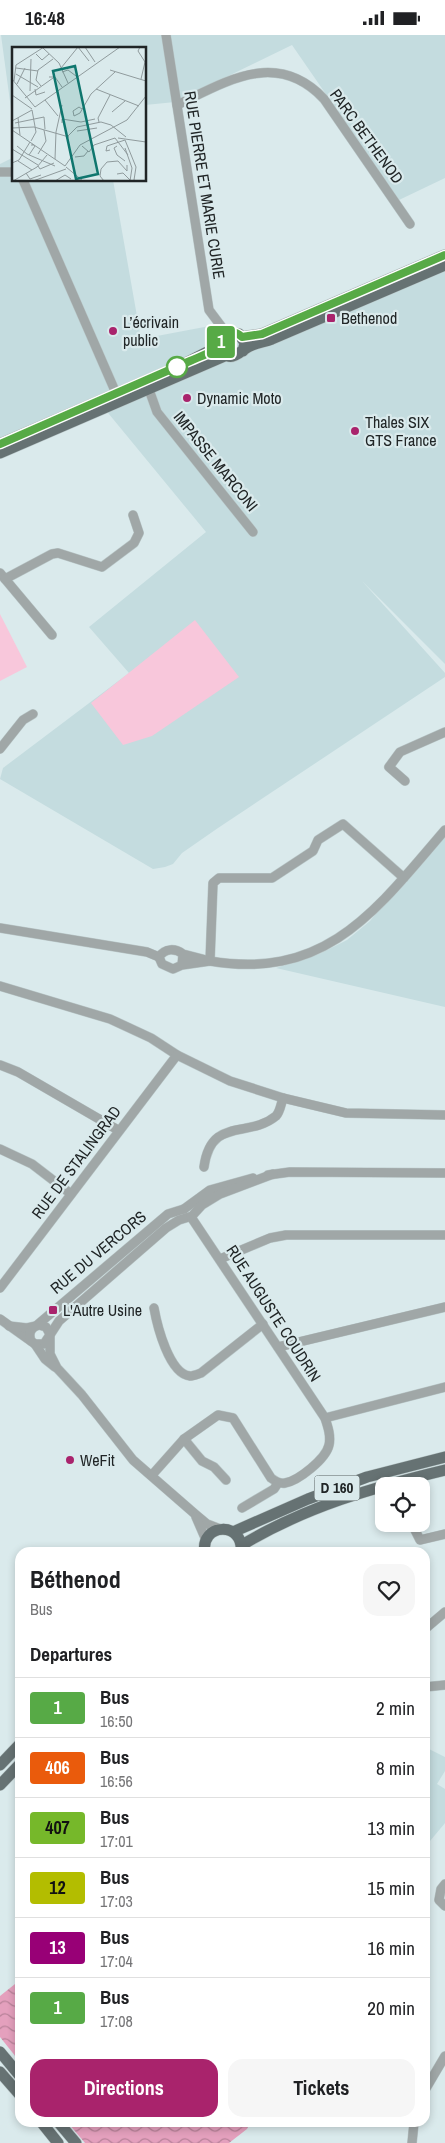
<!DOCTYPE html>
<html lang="en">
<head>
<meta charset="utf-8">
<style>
	:root { --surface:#fff; --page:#f6f6f6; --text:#202124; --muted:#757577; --line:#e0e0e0; --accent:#a9236c }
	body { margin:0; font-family:"Archivo Narrow",sans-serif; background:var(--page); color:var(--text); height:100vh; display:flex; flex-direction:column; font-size:19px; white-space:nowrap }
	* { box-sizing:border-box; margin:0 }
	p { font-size:16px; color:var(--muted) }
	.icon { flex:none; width:28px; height:28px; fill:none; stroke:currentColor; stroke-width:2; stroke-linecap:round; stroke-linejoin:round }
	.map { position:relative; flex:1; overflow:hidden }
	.side { position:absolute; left:15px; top:1512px; width:415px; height:580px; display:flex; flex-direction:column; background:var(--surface); border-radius:15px; box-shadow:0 2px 8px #0003 }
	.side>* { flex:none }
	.badge { padding:0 10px; border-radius:4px; font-size:18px; line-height:32px }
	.buttons { position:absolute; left:375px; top:1442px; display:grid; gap:10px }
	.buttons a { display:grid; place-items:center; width:55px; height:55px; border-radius:10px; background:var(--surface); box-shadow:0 2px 8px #0003; font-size:25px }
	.map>.badge { position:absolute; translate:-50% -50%; box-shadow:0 0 0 2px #fff }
	h2 { padding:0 15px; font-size:19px; line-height:45px }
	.round { display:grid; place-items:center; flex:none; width:52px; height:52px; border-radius:15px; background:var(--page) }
	.headline { display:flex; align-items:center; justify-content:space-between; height:85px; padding:0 15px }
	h1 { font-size:24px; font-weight:700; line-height:38px }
	.button { display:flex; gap:10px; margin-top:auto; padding:10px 15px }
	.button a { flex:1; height:58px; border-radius:15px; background:var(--accent); color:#fff; font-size:20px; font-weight:700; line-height:58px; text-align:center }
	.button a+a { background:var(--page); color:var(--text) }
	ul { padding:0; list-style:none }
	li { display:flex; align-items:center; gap:15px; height:60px; padding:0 15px; border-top:1px solid var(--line) }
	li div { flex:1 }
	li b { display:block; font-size:19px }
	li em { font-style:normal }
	li .badge { min-width:55px; font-weight:700; text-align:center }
	.status { display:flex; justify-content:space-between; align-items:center; height:35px; padding:0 25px; background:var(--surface); direction:ltr }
	.status svg { height:14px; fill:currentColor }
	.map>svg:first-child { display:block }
	.built { fill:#c4dcdf }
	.green { fill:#f8c7db }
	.water { fill:url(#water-waves) }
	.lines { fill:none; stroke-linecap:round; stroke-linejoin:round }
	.minor-casing { stroke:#b9c7c8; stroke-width:10 }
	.major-casing { stroke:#b9c7c8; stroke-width:12 }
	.minor { stroke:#a0a7a7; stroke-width:9 }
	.major { stroke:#667273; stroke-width:11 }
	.line-casing { stroke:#fff; stroke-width:11 }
	.line { stroke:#57aa46; stroke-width:8 }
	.poi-dot { fill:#a9236c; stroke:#daeaec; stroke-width:2 }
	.stop-dot { fill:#fff; stroke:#57aa46; stroke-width:2.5 }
	.labels { text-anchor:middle; stroke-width:4.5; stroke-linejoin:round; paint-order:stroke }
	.shield { fill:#daeaec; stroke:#586061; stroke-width:1 }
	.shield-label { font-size:15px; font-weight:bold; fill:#202526 }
	.street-label { font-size:16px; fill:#202526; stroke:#daeaec }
	.poi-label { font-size:16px; fill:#202526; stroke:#daeaec; text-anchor:start }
	.inset-road { fill:none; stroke:#909b9d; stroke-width:1 }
	.view { fill:#0f766e; fill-opacity:0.15; stroke:#0f766e; stroke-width:2.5 }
	.inset-edge { fill:none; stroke:#202526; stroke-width:2.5 }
</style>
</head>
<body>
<div class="status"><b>16:48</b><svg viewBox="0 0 49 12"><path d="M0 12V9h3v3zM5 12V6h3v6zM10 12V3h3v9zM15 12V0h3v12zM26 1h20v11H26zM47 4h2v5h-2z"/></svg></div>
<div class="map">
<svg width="445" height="2108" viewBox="0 0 445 2108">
	<defs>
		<pattern id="water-waves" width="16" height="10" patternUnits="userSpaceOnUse" patternTransform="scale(1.25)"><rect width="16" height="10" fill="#e4a0bd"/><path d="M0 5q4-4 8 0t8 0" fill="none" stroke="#b88299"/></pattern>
	</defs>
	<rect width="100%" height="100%" fill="#daeaec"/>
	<!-- built -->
	<g class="built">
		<polygon points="1,0 445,0 445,143 399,165 292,10 175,67 145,70 145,14 14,14 14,96"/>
		<polygon points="14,122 14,145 113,145 141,304 215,290 232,310 445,217 445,629 362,546 445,638 445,642 218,793 182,818 173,829 165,832 153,834 0,744 3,733 129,638 89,592 206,497 104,373 0,421 0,129"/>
		<polygon points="445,795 445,972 276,933 319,919 347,905 370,886"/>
		<polygon points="425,1712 445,1722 445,1736 437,1749 445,1754 445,1788 425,1812"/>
	</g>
	<!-- green -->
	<g class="green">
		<polygon points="0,579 27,632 0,646"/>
		<polygon points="195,585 239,642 152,701 123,710 91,668"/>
	</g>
	<!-- water -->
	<g class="water">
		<polygon points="20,1945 20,2027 0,2002 0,1961"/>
		<polygon points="68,2088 250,2088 247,2094 229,2108 85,2108"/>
	</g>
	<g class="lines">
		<!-- minor casing -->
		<g class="minor-casing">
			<g id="minor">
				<polyline points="166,0 209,275 227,299"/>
				<path d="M177 70C227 46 277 14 324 64L410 189"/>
				<polyline points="0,137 14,137"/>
				<polyline points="23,145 119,365"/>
				<polyline points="147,349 157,377 253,497"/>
				<polyline points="0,538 52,600"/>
				<polyline points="5,544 52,519 58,518 102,532 134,508 139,498 133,480"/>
				<polyline points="0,714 23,685 33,679"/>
				<polyline points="405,746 389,732 400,717 445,697"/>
				<path d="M404 843 343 789 318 805 313 816 272 843H219L213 848 210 926C327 946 377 874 445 795"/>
				<polyline points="0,893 147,917 159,922"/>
				<path d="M182 930 183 919C175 913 165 913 159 922L162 929 173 934 182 930 210 926 183 919"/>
				<polyline points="0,951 110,984 151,1003 177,1020 230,1046 283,1063 346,1078 445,1080"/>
				<polyline points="0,1030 18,1037 118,1095"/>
				<polyline points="0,1114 32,1129 71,1159"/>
				<path d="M204 1132C211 1081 248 1104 276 1081 280 1077 281 1069 283 1063"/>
				<polyline points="268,1140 290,1137 445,1138"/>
				<polyline points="184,1174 210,1155 253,1143"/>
				<polyline points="220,1224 270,1203 286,1200 445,1200"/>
				<polyline points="0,1253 177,1020"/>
				<path d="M154 1273C157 1290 169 1339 190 1341 193 1341 198 1339 201 1338L263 1289"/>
				<polyline points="0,1284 35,1309 44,1309 59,1286 166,1193 179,1185 192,1181 202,1170 220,1159 273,1139"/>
				<polyline points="9,1291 27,1293 36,1291 168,1179 184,1174"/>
				<path d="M31 1306C28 1298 31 1292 39 1290L46 1292 50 1299V1319L57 1333 82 1360 133 1425 195 1479 207 1489 220 1494"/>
				<polyline points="35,1309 45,1324 55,1332"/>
				<polyline points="278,1312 445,1272"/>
				<polyline points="325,1383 445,1352"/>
				<polyline points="184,1404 202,1426 214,1432 226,1445"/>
				<path d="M152 1440 184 1404 218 1380 233 1383 271 1443C275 1446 280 1449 285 1448 298 1446 326 1424 329 1410 331 1401 328 1392 325 1383L191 1182"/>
				<polyline points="242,1473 274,1454 278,1448"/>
				<polyline points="196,1482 206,1505"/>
				<polyline points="412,1489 420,1505 445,1499"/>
				<polyline points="425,1594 445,1577"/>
				<polyline points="425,1652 445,1650"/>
				<polyline points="445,1849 441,1854 439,1865 445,1871"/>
				<polyline points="425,2055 445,2021"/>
				<polyline points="412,2108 414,2088"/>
			</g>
		</g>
		<!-- major casing -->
		<g class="major-casing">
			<g id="major">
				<polyline points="242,302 262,299 445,220"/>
				<path d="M243 316 245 308 239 299 230 298 224 302 221 310C227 331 238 318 248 312 255 308 264 307 272 304L445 230"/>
				<polyline points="0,409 182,330 221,310"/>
				<polyline points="0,418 227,320"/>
				<polyline points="233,1497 308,1464 367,1442 445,1422"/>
				<path d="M242 1510C305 1472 374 1452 445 1435"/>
				<path d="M205 1518C199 1488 245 1485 241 1518"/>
				<polyline points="0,1730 20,1709"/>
				<polyline points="0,1750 20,1729"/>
				<polyline points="0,2017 20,2041"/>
				<polyline points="0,2037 20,2060"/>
				<polyline points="42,2088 58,2108"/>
				<polyline points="59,2088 76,2108"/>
			</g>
		</g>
		<!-- minor -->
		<use href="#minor" class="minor"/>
		<!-- major -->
		<use href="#major" class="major"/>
	</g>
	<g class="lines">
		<!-- line casing -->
		<g class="line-casing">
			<path id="line" d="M0 409 190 326C199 322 208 319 216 314 225 308 227 289 242 302L262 299 445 220"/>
		</g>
		<!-- line -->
		<use href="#line" class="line"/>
	</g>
	<!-- markers -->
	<g class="poi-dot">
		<rect x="326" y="278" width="10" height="10" rx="2.5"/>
		<circle cx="113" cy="296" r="5"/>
		<circle cx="187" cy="363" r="5"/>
		<circle cx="355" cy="396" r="5"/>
		<rect x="48" y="1270" width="10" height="10" rx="2.5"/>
		<circle cx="70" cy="1425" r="5"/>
	</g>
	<circle class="stop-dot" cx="177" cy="332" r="10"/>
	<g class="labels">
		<!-- shield labels -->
		<rect class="shield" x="314.5" y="1440.5" width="45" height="25" rx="4"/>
		<g class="shield-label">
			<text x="337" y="1458">D 160</text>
		</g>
		<!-- street labels -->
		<g class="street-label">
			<text transform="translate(367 101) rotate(54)" y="6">PARC BETHENOD</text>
			<text transform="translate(205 150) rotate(81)" y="6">RUE PIERRE ET MARIE CURIE</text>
			<text transform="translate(216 426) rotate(51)" y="6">IMPASSE MARCONI</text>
			<text transform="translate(76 1127) rotate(-53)" y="6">RUE DE STALINGRAD</text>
			<text transform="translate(98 1217) rotate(-40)" y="6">RUE DU VERCORS</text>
			<text transform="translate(274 1278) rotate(57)" y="6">RUE AUGUSTE COUDRIN</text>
		</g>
		<!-- poi labels -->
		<g class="poi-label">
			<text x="341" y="289">Bethenod</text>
			<text x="123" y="293">L’écrivain<tspan x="123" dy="18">public</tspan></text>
			<text x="197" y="369">Dynamic Moto</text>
			<text x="365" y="393">Thales SIX<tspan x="365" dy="18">GTS France</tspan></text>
			<text x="63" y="1281">L'Autre Usine</text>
			<text x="80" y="1431">WeFit</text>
		</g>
	</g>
	<!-- overview -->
	<g transform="translate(12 12)">
		<rect width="134" height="134" fill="#daeaec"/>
		<path class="inset-road" d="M66 0 77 14M73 0 83 15M128 0 126 4 133 15 129 32M31 1 47 16 56 36M24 7 30 13 37 7M4 21 26 24M49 21 66 0M98 23 134 34M50 25 56 23 64 29M4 27 26 40M37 30H43L50 40M0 32 23 60M2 34 4 18 32 0M5 37 13 21M29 39 24 33 26 23 41 12M23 42 24 48 33 45M84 42 127 59M18 44 19 12M0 48 20 62M13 51 41 31M33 53 46 69M23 60 108 0M100 65 113 54M62 69 68 66 79 47 103 25M62 69 61 64 67 60 70 62M6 71 8 88M0 74 20 63M87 75 86 71 98 48M3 76 32 70 33 82M50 76V72L69 75 83 72M0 81 22 80 57 90M0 83 53 119M65 84 85 81M55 90 65 80 89 75 99 78 114 90M106 91 134 95M19 94 24 85 20 63M5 99 15 107 43 119M70 99 77 105 82 98 103 91 116 108M105 99 102 101 105 108 113 114M113 101 120 121 118 134M0 102 26 118M98 103 94 104 95 99 113 93 124 120 122 133M26 107 34 94 32 83M17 108 23 99 20 97V99M63 110 72 109 76 104M43 112 44 85 50 58M6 114 20 123M106 114 115 124V118M0 116 7 113 18 95M26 119 28 122 42 116M53 119 68 98 115 73 134 49M54 120 71 134M14 126 18 132 29 128M105 127 111 126 118 133M1 134 25 120 35 108M21 134 54 122M43 134 53 128 59 132M92 134 88 129 89 122 95 115 106 114"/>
		<path class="view" d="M63 19 86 127 64 132 41 24Z"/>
		<rect width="134" height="134" class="inset-edge"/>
	</g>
</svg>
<div class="buttons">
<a><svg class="icon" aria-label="locate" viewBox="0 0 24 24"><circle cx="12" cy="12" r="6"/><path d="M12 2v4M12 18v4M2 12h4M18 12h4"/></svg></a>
</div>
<b class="badge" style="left:221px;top:307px;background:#57aa46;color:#fff">1</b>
<section class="side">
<div class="headline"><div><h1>Béthenod</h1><p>Bus</p></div><a class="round"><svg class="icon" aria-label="heart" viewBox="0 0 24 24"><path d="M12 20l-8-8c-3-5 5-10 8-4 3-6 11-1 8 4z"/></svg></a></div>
<h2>Departures</h2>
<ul>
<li><span class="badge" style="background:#57aa46;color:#fff">1</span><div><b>Bus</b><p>16:50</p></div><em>2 min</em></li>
<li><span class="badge" style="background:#ea5b0c;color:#fff">406</span><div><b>Bus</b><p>16:56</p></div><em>8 min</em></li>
<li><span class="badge" style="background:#76b82a;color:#111">407</span><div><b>Bus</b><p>17:01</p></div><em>13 min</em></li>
<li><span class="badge" style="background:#b3bd00;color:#111">12</span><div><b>Bus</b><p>17:03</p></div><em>15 min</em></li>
<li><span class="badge" style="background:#980076;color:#fff">13</span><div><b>Bus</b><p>17:04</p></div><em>16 min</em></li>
<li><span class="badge" style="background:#57aa46;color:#fff">1</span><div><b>Bus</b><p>17:08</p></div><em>20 min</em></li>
</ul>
<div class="button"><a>Directions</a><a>Tickets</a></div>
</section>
</div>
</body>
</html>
